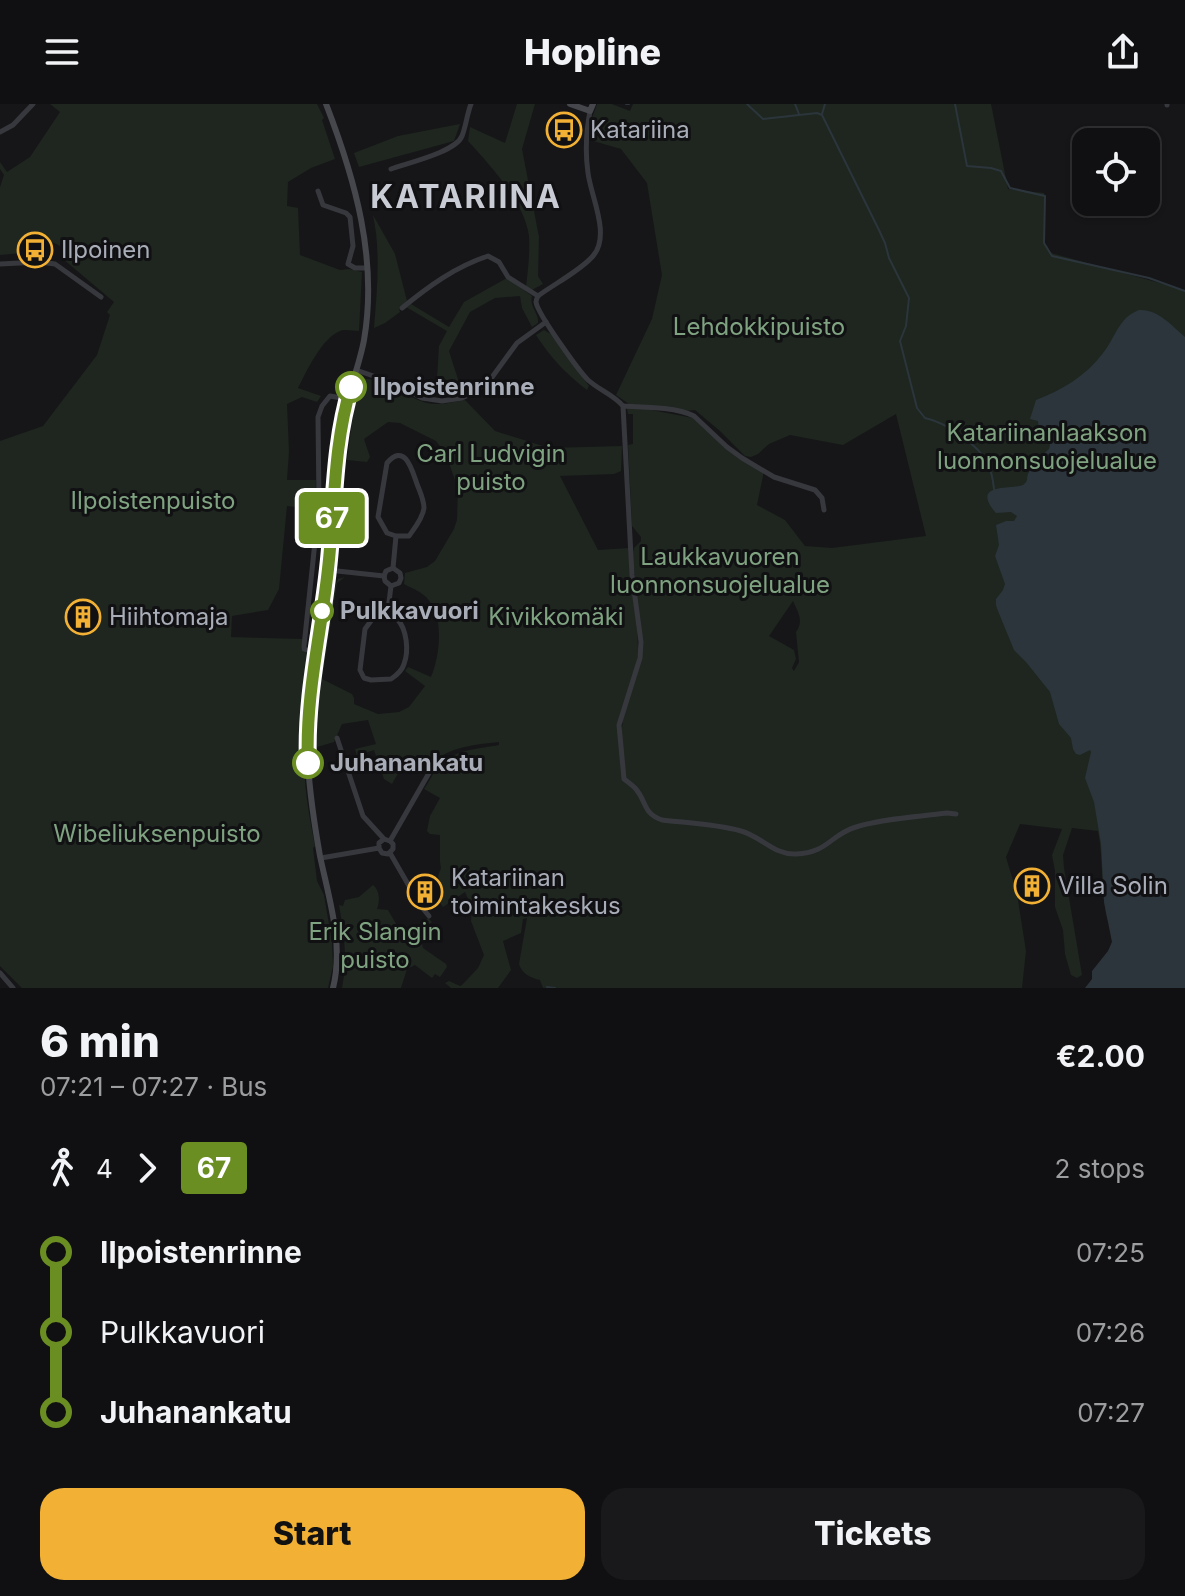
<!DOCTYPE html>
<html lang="en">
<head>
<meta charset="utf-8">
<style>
	:root { --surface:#101012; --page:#19191b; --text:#f1f3f6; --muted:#9c9d9f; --line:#303032; --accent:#f2b134 }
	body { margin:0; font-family:Inter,sans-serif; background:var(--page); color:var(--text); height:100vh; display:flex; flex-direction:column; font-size:30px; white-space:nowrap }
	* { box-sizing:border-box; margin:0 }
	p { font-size:26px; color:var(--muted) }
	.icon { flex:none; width:44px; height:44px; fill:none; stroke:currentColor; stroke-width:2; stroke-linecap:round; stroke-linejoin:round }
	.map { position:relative; height:884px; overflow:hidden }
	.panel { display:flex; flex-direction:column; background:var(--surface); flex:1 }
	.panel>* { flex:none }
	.badge { padding:0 16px; border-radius:6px; font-size:28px; line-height:52px }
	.tools { position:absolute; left:1072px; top:24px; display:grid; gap:16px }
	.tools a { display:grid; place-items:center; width:88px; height:88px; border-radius:16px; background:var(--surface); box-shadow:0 2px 6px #0004,0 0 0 2px var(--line); font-size:40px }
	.map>.badge { position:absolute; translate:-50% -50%; box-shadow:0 0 0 4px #fff }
	.legs { display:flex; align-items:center; gap:12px; height:88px; padding:0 40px; font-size:26px }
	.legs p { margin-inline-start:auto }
	.summary { display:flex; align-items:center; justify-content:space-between; height:136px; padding:0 40px }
	h1 { font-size:44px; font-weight:800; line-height:60px }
	.primary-button { display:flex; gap:16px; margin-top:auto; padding:16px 40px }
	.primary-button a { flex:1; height:92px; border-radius:24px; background:var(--accent); color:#111; font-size:32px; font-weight:800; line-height:92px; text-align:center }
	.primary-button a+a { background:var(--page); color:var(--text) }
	ul { padding:0 40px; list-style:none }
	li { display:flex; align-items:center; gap:28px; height:80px; font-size:30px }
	li i { display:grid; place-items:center; width:12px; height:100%; margin:0 10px; background:currentColor }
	li i::after { content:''; width:20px; height:20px; margin:-10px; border:6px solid; border-radius:50%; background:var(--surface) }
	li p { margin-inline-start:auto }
	li:first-child i { background:linear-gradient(#0000 50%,currentColor 0) }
	li:last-child i { background:linear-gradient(currentColor 50%,#0000 0) }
	header { display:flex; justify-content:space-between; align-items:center; height:104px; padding:0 40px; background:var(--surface); font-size:36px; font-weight:800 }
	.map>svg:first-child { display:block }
	.green { fill:#1e261f; fill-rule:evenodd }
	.water { fill:#2c353c }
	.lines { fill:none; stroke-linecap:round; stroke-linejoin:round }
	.stream { stroke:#2c353c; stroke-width:2 }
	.street { stroke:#37383d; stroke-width:5 }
	.secondary { stroke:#45474d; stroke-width:6 }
	.line-1-casing { stroke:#fff; stroke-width:18 }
	.line-1 { stroke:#6b8e23; stroke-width:12 }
	.stop-1-dot { fill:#fff; stroke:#6b8e23; stroke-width:4 }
	.labels { text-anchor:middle; stroke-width:6; stroke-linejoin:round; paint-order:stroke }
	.poi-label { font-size:24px; fill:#a8adb8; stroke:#111113; text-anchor:start }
	.park-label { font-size:24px; fill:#7fa381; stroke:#111113 }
	.stop-label { font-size:24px; font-weight:bold; fill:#a8adb8; stroke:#111113; text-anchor:start }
	.district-label { font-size:32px; font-weight:bold; letter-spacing:2px; fill:#c9ccd4; stroke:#111113 }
</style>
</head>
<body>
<header><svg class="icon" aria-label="menu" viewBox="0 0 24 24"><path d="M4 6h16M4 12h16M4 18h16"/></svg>Hopline<svg class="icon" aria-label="share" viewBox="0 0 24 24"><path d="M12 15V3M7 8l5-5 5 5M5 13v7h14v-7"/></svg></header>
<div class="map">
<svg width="1185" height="884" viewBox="0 0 1185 884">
	<rect width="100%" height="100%" fill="#161618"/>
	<!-- green -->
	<g class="green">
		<path d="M50 0H317L324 14 322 16 335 55 311 64 288 78 287 102 298 104 300 151 340 166 349 165 362 168 359 227C353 227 345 225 340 227 321 235 307 267 298 284L321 292 317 298 302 293 287 300 289 348 287 376H316L315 405 287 402 279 485 268 506 232 512 231 533 303 535 301 545 309 550C307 588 302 624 304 662 305 689 310 716 315 742L313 744 317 777 324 791 332 838 333 862 328 884H22L0 862V337L43 322 97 251 110 211 107 208 114 198 63 155 61 143C44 130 38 145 22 149 15 150 7 150 0 151V83L4 71 0 65V58L7 68 30 53 60 8Z"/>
		<path d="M517 0H535L522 45 539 133 538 172 543 180 532 186 526 183C528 166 530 149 529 132 525 99 490 61 468 37L470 23 505 39Z"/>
		<path d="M597 0H612L630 7 633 0H991L1008 85 1044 89 1045 92 1044 139 1051 149 1185 186V667L1129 829 1092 875C1093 859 1111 852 1112 836 1112 825 1106 815 1105 804 1101 779 1103 753 1098 727L1072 724 1063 751 1064 764 1082 871 1077 874 1071 871 1065 850 1063 826 1055 803V767L1052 751 1062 725 1020 720 1006 753 1017 790 1026 847 1022 884H543L540 876C531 874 522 870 519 860L527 814 523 815 521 829 503 837 511 866 498 884H451L445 879 449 877 460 882 462 881 478 864 484 851 471 817 472 804 465 788 443 803 438 796 442 783 438 772 441 764 440 758V731L430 730 427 727 430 712 440 694 424 685C429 678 433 669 438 663 453 645 479 645 499 641V638C472 641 441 643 425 668L405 657 392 680 384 675 374 646 357 652 355 645 376 640 368 616 342 620 334 638 317 643 315 639 319 586H320V578C324 549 327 500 338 475L345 473 337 479 322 575 352 590 354 594V600L378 610 399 608 409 603 425 582 405 567 408 563 431 573C440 551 445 512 426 493 420 487 411 484 404 480L405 469 427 463 435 457 454 425 457 416 458 385 446 350 436 337 400 319 388 318 364 335 370 353 367 358 347 356 355 295 361 276C379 270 408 295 427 299 440 302 452 298 465 296L495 327 549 344 622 342 621 367 614 370 560 372 598 446 629 444C628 478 638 511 638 544 638 576 619 605 618 636L621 635 623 614 641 556 633 450 634 444 641 437V433L632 422 628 341 633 340V310H628L627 304 646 305 693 314 714 333 764 367 757 401 785 416 805 442 832 444 926 432 896 310 843 341 790 331 769 340 758 350 751 353 745 352 720 327 695 306 684 307 629 300 616 291 652 215 662 171 647 79 621 45 590 36 592 14ZM793 497C798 508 804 517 796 528L799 558 794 567 792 564 796 555 794 546 769 532Z"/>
		<polygon points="460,20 454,37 359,63 354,49 398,32"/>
		<path d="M373 111 395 150 407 197 399 204 400 208 385 219 374 224C377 186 381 148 373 111Z"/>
		<path d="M507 174 532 192C529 202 539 209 538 219L532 223 522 204 520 192 495 194 470 208 449 247 462 288 449 291 436 292 439 242 447 227 406 203 411 200 449 223 464 198Z"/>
		<path d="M544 226 551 230 589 282 587 286C564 268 552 255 536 231Z"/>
		<path d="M373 781C380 786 380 798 377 805L388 806 402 830 409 829 428 814 432 818 419 828 417 835 422 840 423 844 446 860 447 863 440 873 435 870 432 874 415 861 407 865 401 884H342C348 856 344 829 339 801L343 802 345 796 359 793Z"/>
	</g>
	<!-- water -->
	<path class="water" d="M1139 206C1158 205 1171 221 1185 233V884H1085L1092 875V867L1108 847 1112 838 1104 798 1101 740 1094 698 1085 674 1091 648 1090 646 1080 651 1076 650 1073 645 1071 634 1059 620 1050 588 1026 558 1014 546 998 507 996 501V495L1003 486 1005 480 995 452 999 441 996 421 1006 417H1014L1017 412 1011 408 996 409C969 378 1013 386 1023 381 1029 377 1026 375 1028 370 1032 361 1042 351 1049 345L1050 341 1039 326 1038 317 1030 315 1036 296C1062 286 1086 272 1103 249 1116 233 1118 214 1139 206Z"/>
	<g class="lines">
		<!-- stream -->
		<g class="stream">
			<polyline points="626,0 629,0"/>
			<path d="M747 0 763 15 817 9 822 11 878 124 885 139 889 154 909 194 906 222 900 237 917 304 925 314C945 318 979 341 988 360 992 368 993 376 994 385"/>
			<polyline points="795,0 799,10"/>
			<polyline points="955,0 967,62 991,64 1001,67 1010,84 1045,92 1044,139 1052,152 1149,174 1185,187"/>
			<polyline points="822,10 825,0"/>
			<polyline points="547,883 555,884"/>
		</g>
		<!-- street -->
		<g class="street">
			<polyline points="1167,0 1167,1"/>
			<polyline points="0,28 13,21 33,0"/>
			<path d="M391 65C407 59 456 48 462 32 466 22 467 10 471 0"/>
			<polyline points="318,87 323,101 346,109 350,113 353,142 348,160 355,164 366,164"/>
			<polyline points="0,160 40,158 55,160 101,193"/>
			<path d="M538 192C537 194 536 196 536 198 537 209 579 267 588 276 599 286 614 291 623 302L632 471 641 538 640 554 619 621 624 675C628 678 632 681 635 684 647 697 642 709 662 716 688 719 716 720 741 727 762 733 774 751 796 750 828 749 831 730 856 723 885 714 918 713 947 709L956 710"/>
			<path d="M538 192C554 180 580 167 593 152 611 131 591 93 588 69 585 48 586 28 590 7"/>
			<path d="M402 204C429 182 455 163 488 152L499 158 508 173 538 192"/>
			<polyline points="356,266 385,276 422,294 442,297 462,294 474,288 490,276 517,239 546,218"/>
			<path d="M623 302C643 303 676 303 694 312L727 343 742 354 774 373 815 386 822 394 824 406"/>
			<polyline points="328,466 384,472"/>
			<path d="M384 472 386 467 393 464 396 432H409C414 425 423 414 424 404 424 396 420 388 417 380 412 366 405 338 387 359L378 413 387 429 396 432"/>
			<path d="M384 472 385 477 391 482 387 514H373L365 525 360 566 364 574 371 576 391 575C397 571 402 567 404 560 409 547 407 525 397 515L387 514"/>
			<polyline points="391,482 399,479 401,474 400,469 393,464"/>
			<polyline points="316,549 304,545 304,542 319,400 318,313 322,302 330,292 347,295"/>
			<polyline points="337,634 363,712 384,735"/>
			<polyline points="390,737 429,669"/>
			<polyline points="390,749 420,801 429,812"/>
			<polyline points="321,754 379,744 382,749 388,750 393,745 393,740 390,737 384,735 379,739 379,744"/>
			<polyline points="0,869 13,884"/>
		</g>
		<!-- secondary -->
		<g class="secondary">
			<path d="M326 0C355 75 378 155 364 236 358 268 344 298 339 330 332 376 334 423 328 469 321 523 307 578 307 632 307 673 313 713 320 752 329 795 344 840 333 884"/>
			<polyline points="570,0 590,7 593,0"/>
		</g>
	</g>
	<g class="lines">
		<!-- line-1 casing -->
		<g class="line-1-casing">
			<path id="line-1" d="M308 659C305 593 321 530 328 465 335 404 333 342 351 283"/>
		</g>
		<!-- line-1 -->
		<use href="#line-1" class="line-1"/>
	</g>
	<!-- icons -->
	<defs>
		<g id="bus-ring" transform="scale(1.8)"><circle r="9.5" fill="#111113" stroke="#f2b134" stroke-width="1.5"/><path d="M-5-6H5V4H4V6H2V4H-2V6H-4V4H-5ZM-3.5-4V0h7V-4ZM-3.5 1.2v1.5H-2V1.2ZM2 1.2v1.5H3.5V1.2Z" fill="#f2b134"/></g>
		<g id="building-ring" transform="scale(1.8)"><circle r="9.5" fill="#111113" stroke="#f2b134" stroke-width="1.5"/><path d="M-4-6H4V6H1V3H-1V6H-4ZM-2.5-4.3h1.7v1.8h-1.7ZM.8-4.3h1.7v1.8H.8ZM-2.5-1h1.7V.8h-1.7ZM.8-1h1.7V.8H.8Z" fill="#f2b134"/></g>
	</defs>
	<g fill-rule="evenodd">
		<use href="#bus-ring" x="564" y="26"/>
		<use href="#bus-ring" x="35" y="146"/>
		<use href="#building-ring" x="83" y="513"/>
		<use href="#building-ring" x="1032" y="782"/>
		<use href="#building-ring" x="425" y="788"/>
	</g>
	<!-- markers -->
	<g class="stop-1-dot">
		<circle cx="351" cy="283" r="14"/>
		<circle cx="322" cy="507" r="10"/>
		<circle cx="308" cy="659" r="14"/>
	</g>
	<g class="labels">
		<!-- poi labels -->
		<g class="poi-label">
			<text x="590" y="34">Katariina</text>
			<text x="61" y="154">Ilpoinen</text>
			<text x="109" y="521">Hiihtomaja</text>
			<text x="451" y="782">Katariinan<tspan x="451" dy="28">toimintakeskus</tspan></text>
			<text x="1058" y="790">Villa Solin</text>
		</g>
		<!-- park labels -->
		<g class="park-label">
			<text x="759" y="231">Lehdokkipuisto</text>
			<text x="1047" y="337">Katariinanlaakson<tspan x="1047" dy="28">luonnonsuojelualue</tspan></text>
			<text x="491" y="358">Carl Ludvigin<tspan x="491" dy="28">puisto</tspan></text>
			<text x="153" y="405">Ilpoistenpuisto</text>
			<text x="720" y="461">Laukkavuoren<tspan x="720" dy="28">luonnonsuojelualue</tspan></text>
			<text x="556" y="521">Kivikkomäki</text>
			<text x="157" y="738">Wibeliuksenpuisto</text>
			<text x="375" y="836">Erik Slangin<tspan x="375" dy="28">puisto</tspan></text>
		</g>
		<!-- stop labels -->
		<g class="stop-label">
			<text x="373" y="291">Ilpoistenrinne</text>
			<text x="340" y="515">Pulkkavuori</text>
			<text x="330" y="667">Juhanankatu</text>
		</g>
		<!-- district labels -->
		<g class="district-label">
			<text x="466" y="104">KATARIINA</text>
		</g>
	</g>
</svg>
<div class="tools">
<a><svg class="icon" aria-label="locate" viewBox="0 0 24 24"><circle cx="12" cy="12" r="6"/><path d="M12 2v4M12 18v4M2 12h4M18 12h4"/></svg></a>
</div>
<b class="badge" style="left:332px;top:414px;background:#6b8e23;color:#fff">67</b>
</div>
<section class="panel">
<div class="summary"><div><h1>6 min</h1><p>07:21 – 07:27 · Bus</p></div><b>€2.00</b></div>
<div class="legs"><svg class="icon" aria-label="walk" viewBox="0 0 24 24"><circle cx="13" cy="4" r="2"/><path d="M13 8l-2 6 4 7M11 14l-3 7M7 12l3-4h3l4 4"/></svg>4<svg class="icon" aria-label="forward" viewBox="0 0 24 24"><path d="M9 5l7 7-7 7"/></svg><b class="badge" style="background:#6b8e23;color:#fff">67</b><p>2 stops</p></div>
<ul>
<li><i style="color:#6b8e23"></i><b>Ilpoistenrinne</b><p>07:25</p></li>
<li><i style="color:#6b8e23"></i><span>Pulkkavuori</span><p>07:26</p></li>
<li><i style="color:#6b8e23"></i><b>Juhanankatu</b><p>07:27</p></li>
</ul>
<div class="primary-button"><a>Start</a><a>Tickets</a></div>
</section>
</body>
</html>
